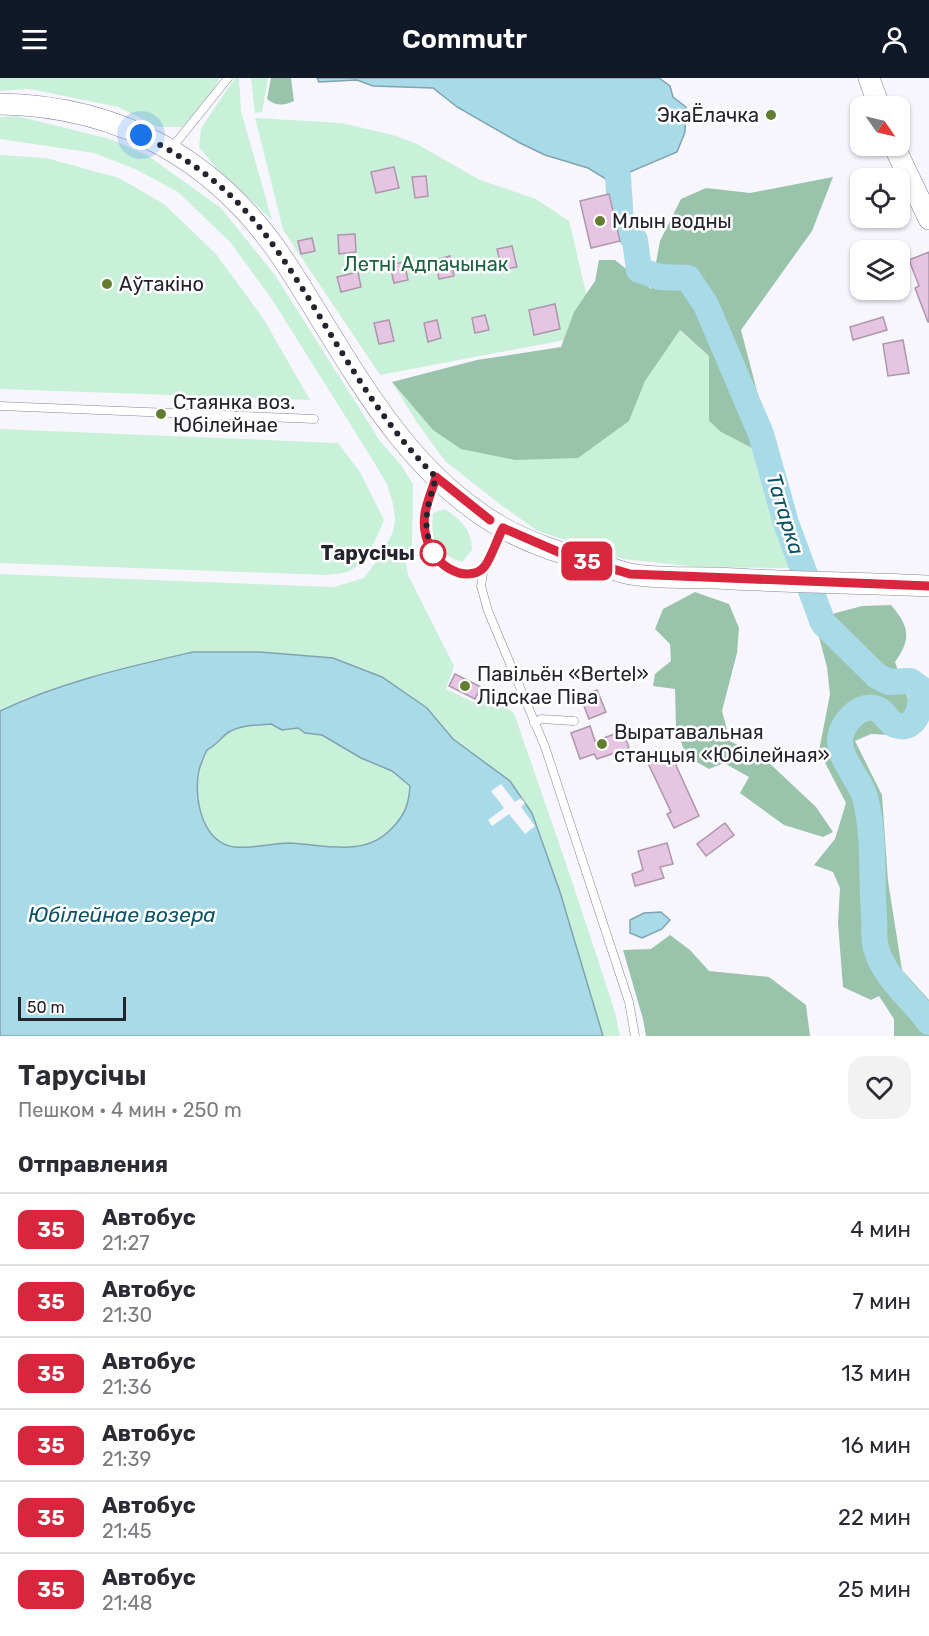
<!DOCTYPE html>
<html lang="ru">
<head>
<meta charset="utf-8">
<style>
	:root { --surface:#fff; --page:#f2f2f3; --text:#2b2b33; --muted:#7c7c81; --line:#e1e1e2; --accent:#111827 }
	body { margin:0; font-family:Rubik,sans-serif; background:var(--page); color:var(--text); height:100vh; display:flex; flex-direction:column; font-size:22px; white-space:nowrap }
	* { box-sizing:border-box; margin:0 }
	p { font-size:20px; color:var(--muted) }
	.icon { flex:none; width:33px; height:33px; fill:none; stroke:currentColor; stroke-width:2; stroke-linecap:round; stroke-linejoin:round }
	.map { position:relative; height:958px; overflow:hidden }
	.sheet { display:flex; flex-direction:column; background:var(--surface); flex:1 }
	.sheet>* { flex:none }
	.badge { padding:0 12px; border-radius:9px; font-size:21px; line-height:39px }
	.needle { width:39px; rotate:124deg }
	.controls { position:absolute; left:850px; top:18px; display:grid; gap:12px }
	.controls a { display:grid; place-items:center; width:60px; height:60px; border-radius:12px; background:var(--surface); box-shadow:0 2px 4px #0004; font-size:30px }
	.scale { position:absolute; left:18px; bottom:15px; width:108px; box-sizing:border-box; padding-left:6px; border:3px solid #25232d; border-top:0; font-size:16px; line-height:21px; white-space:nowrap; color:#25232d; -webkit-text-stroke:4px #fff; paint-order:stroke }
	.you { position:absolute; width:30px; height:30px; margin:-15px; border:4px solid #fff; border-radius:50%; background:#1a73e8; box-shadow:0 0 0 9px #1a73e833 }
	.map>.badge { position:absolute; translate:-50% -50%; box-shadow:0 0 0 3px #fff }
	h2 { padding:0 18px; font-size:22px; line-height:54px }
	.round { display:grid; place-items:center; flex:none; width:63px; height:63px; border-radius:18px; background:var(--page) }
	.head { display:flex; align-items:center; justify-content:space-between; height:102px; padding:0 18px }
	h1 { font-size:28px; font-weight:600; line-height:45px }
	ul { padding:0; list-style:none }
	li { display:flex; align-items:center; gap:18px; height:72px; padding:0 18px; border-top:2px solid var(--line) }
	li div { flex:1 }
	li b { display:block; font-size:22px }
	li em { font-style:normal }
	li .badge { min-width:66px; font-weight:700; text-align:center }
	header { display:flex; justify-content:space-between; align-items:center; height:78px; padding:0 18px; background:var(--accent); color:#fff; font-size:27px; font-weight:600 }
	.map>svg:first-child { display:block }
	.green { fill:#c9f1da }
	.forest { fill:#9ac3ac }
	.water { fill:#a8dae8; stroke:#81a3b0; stroke-width:1.5; fill-rule:evenodd }
	.pier { fill:#f7f6fc }
	.lines { fill:none; stroke-linecap:round; stroke-linejoin:round }
	.river { stroke:#a8dae8; stroke-width:26 }
	.building { fill:#e6c5e3; stroke:#ae96ac; stroke-width:1.5 }
	.lane-casing { stroke:#89839e; stroke-width:9 }
	.secondary-casing { stroke:#89839e; stroke-width:22 }
	.lane { stroke:#fff; stroke-width:8 }
	.secondary { stroke:#fff; stroke-width:21 }
	.line-casing { stroke:#fff; stroke-width:14 }
	.line { stroke:#d7263d; stroke-width:9 }
	.walk { stroke:#25232d; stroke-width:6; stroke-dasharray:0 10.8 }
	.poi-dot { fill:#637d30; stroke:#fff; stroke-width:2 }
	.stop-dot { fill:#fff; stroke:#d7263d; stroke-width:3 }
	.labels { text-anchor:middle; stroke-width:5; stroke-linejoin:round; paint-order:stroke }
	.poi-label { font-size:20px; fill:#25232d; stroke:#fff; text-anchor:start }
	.park-label { font-size:20px; fill:#1d6141; stroke:#fff }
	.stop-label { font-size:20px; font-weight:bold; fill:#25232d; stroke:#fff; text-anchor:end }
	.water-label { font-size:21px; font-style:italic; fill:#0e5363; stroke:#fff }
</style>
</head>
<body>
<header><svg class="icon" aria-label="menu" viewBox="0 0 24 24"><path d="M4 6h16M4 12h16M4 18h16"/></svg>Commutr<svg class="icon" aria-label="person" viewBox="0 0 24 24"><circle cx="12" cy="8" r="4"/><path d="M4 21q1-7 8-7t8 7"/></svg></header>
<div class="map">
<svg width="929" height="958" viewBox="0 0 929 958">
	<rect width="100%" height="100%" fill="#f7f6fc"/>
	<!-- green -->
	<g class="green">
		<polygon points="0,0 220,0 200,32 182,49 158,49 118,29 30,11 0,13"/>
		<polygon points="235,0 239,0 241,33 272,142 216,90 199,69 201,50"/>
		<polygon points="251,0 268,0 262,34 255,35"/>
		<polygon points="17,38 110,61 147,77 221,130 275,197 380,363 401,387 413,406 412,469 405,477 408,497 454,588 446,611 477,626 484,614 514,635 571,800 615,934 620,958 603,958 560,814 532,734 510,703 453,661 427,630 382,599 333,580 260,574 193,574 119,592 26,620 0,633 0,496 334,509 364,500 379,480 393,454 395,442 393,426 387,406 364,368 271,220 230,164 178,114 135,91 94,75 0,61 0,39"/>
		<polygon points="255,40 342,45 396,58 417,66 480,102 536,121 569,143 596,256 380,297 283,152"/>
		<polygon points="0,77 46,80 119,100 164,126 216,176 263,240 310,322 0,311"/>
		<polygon points="679,252 709,278 709,343 721,354 756,372 790,490 698,489 623,481 538,453 501,427 445,383 418,346 392,304 433,352 629,343 645,303"/>
		<path d="M0 351 338 365 360 394 384 442C377 459 367 485 349 493 343 496 332 496 326 497L0 485Z"/>
		<path d="M445 431C462 443 471 451 472 472L462 484C436 475 430 463 433 435Z"/>
		<path d="M271 646 282 652 298 650 305 655 322 657 361 680 392 693 410 708C409 725 405 737 393 749 366 780 326 767 290 765 272 765 252 771 234 769 203 764 195 725 198 698 199 689 203 680 207 672 218 666 221 659 229 654 241 647 258 647 271 646Z"/>
	</g>
	<!-- forest -->
	<g class="forest">
		<path d="M271 0H291L294 23C284 28 276 28 267 21Z"/>
		<polygon points="833,99 812,153 741,252 775,382 721,354 709,343 709,278 680,252 645,303 629,343 578,380 515,382 461,371 433,352 392,304 477,282 561,269 574,234 595,203 599,182 615,182 651,211 660,163 681,121 706,110 750,115"/>
		<polygon points="695,514 729,526 739,550 737,575 722,633 730,663 766,682 816,729 833,754 823,759 784,747 740,715 749,699 724,685 709,691 686,678 676,649 675,611 653,608 655,596 671,583 670,566 655,551 663,531"/>
		<path d="M891 527C909 548 912 560 895 584L908 621 907 658 871 656 855 663 882 717 888 803 902 892 929 922V958H894V941L879 918 871 922 843 909 838 845 840 810 833 794 814 787 835 761 846 725 819 673 830 616 827 589 819 559 832 536 862 528Z"/>
		<polygon points="670,857 690,872 709,893 769,899 806,927 810,958 646,958 643,941 623,872 651,871"/>
	</g>
	<!-- water -->
	<g class="water">
		<polygon points="317,0 659,0 670,8 673,19 686,29 685,54 677,74 609,103 588,90 545,77 520,65 457,29 433,10 373,8 357,2 319,4"/>
		<path d="M193 574H260L333 580 382 599 427 630 453 661 510 703 532 735 560 814 603 958H0V633C60 604 128 589 193 574ZM271 646 282 652 298 650 305 655 322 657 361 680 392 693 410 708C409 725 405 737 393 749 366 780 326 767 290 765 272 765 252 771 234 769 203 764 195 725 198 698 199 689 203 680 207 672 218 666 221 659 229 654 241 647 258 647 271 646Z"/>
		<polygon points="661,834 670,842 662,851 642,860 630,855 630,842 644,835"/>
	</g>
	<!-- pier -->
	<polygon class="pier" points="501,706 515,724 521,720 525,725 521,729 535,748 525,756 509,736 492,748 488,742 504,730 491,713"/>
	<g class="lines">
		<!-- river -->
		<path class="river" d="M607 65 618 98 621 147 635 162 639 192 660 199 688 200 706 227 761 356 786 445 823 545 877 598 889 604 910 603 920 610C923 624 918 655 895 647 887 643 884 632 874 630 859 627 845 643 841 656 835 678 859 699 865 719 875 758 871 799 874 838 875 848 873 861 876 870 884 900 912 920 929 944"/>
	</g>
	<!-- building -->
	<g class="building">
		<polygon points="394,89 399,110 376,115 371,94"/>
		<polygon points="426,98 428,118 415,120 412,99"/>
		<polygon points="609,116 620,163 591,170 580,123"/>
		<polygon points="355,156 356,174 339,176 338,157"/>
		<polygon points="312,160 315,173 301,176 298,163"/>
		<polygon points="512,168 517,189 502,192 497,171"/>
		<polygon points="929,174 929,244 928,244 915,210 919,208 909,182"/>
		<polygon points="450,178 454,198 439,201 435,182"/>
		<polygon points="404,184 408,202 394,205 390,187"/>
		<polygon points="358,194 361,209 341,214 337,199"/>
		<polygon points="555,226 560,251 534,257 529,232"/>
		<polygon points="485,237 489,252 475,255 472,240"/>
		<polygon points="883,239 887,252 853,262 850,249"/>
		<polygon points="389,242 394,263 379,266 374,245"/>
		<polygon points="437,242 441,260 428,264 424,245"/>
		<polygon points="903,262 909,295 888,298 883,266"/>
		<polygon points="455,596 481,609 475,621 449,608"/>
		<polygon points="597,612 606,634 589,641 580,618"/>
		<polygon points="590,648 595,663 623,653 629,670 597,681 594,676 580,681 571,655"/>
		<polygon points="669,672 699,738 674,750 667,736 671,734 647,683"/>
		<polygon points="725,745 734,757 706,778 697,766"/>
		<polygon points="667,765 673,786 660,789 664,800 635,808 632,796 643,792 638,773"/>
	</g>
	<g class="lines">
		<!-- lane casing -->
		<g class="lane-casing">
			<g id="lane">
				<polyline points="171,71 228,0"/>
				<polyline points="0,328 314,341"/>
				<path d="M435 403C426 433 415 472 450 490 464 497 471 496 484 489"/>
				<polyline points="502,450 484,489 481,508 488,533 545,669 629,924 635,958"/>
				<polyline points="534,645 541,641 574,643"/>
			</g>
		</g>
		<!-- secondary casing -->
		<g class="secondary-casing">
			<g id="secondary">
				<polyline points="869,0 879,28"/>
				<path d="M0 26C123 28 220 84 287 187 349 282 400 392 503 450 533 467 565 476 598 486 608 489 619 494 630 496 657 501 687 499 715 500 786 504 858 505 929 508"/>
				<polyline points="894,68 929,141"/>
			</g>
		</g>
		<!-- lane -->
		<use href="#lane" class="lane"/>
		<!-- secondary -->
		<use href="#secondary" class="secondary"/>
	</g>
	<g class="lines">
		<!-- line casing -->
		<g class="line-casing">
			<path id="line" d="M490 442 436 399C433 410 427 423 425 435 421 460 434 487 459 495 468 497 479 496 485 488 492 478 497 461 503 450L563 476 630 496 929 508"/>
		</g>
		<!-- line -->
		<use href="#line" class="line"/>
		<!-- walk -->
		<path class="walk" d="M141 57C177 75 210 96 238 125 264 151 284 182 304 213 344 277 381 345 436 399 427 431 421 445 434 478L433 475"/>
	</g>
	<!-- markers -->
	<g class="poi-dot">
		<circle cx="771" cy="37" r="6"/>
		<circle cx="600" cy="143" r="6"/>
		<circle cx="107" cy="206" r="6"/>
		<circle cx="161" cy="336" r="6"/>
		<circle cx="465" cy="608" r="6"/>
		<circle cx="602" cy="666" r="6"/>
	</g>
	<circle class="stop-dot" cx="433" cy="475" r="12"/>
	<g class="labels">
		<!-- poi labels -->
		<g class="poi-label">
			<text x="759" y="44" text-anchor="end">ЭкаЁлачка</text>
			<text x="612" y="150">Млын водны</text>
			<text x="119" y="213">Аўтакіно</text>
			<text x="173" y="331">Стаянка воз.<tspan x="173" dy="23">Юбілейнае</tspan></text>
			<text x="477" y="603">Павільён «Bertel»<tspan x="477" dy="23">Лідскае Піва</tspan></text>
			<text x="614" y="661">Выратавальная<tspan x="614" dy="23">станцыя «Юбілейная»</tspan></text>
		</g>
		<!-- park labels -->
		<g class="park-label">
			<text x="426" y="193">Летні Адпачынак</text>
		</g>
		<!-- stop labels -->
		<g class="stop-label">
			<text x="415" y="482">Тарусічы</text>
		</g>
		<!-- water labels -->
		<g class="water-label">
			<text transform="translate(785 436) rotate(73)" y="7">Татарка</text>
			<text x="122" y="844">Юбілейнае возера</text>
		</g>
	</g>
</svg>
<div class="controls">
<a><svg class="needle" viewBox="-14 -14 28 28"><path d="M0-13l5 13h-10z" fill="#e53935"/><path d="M0 13l5-13h-10z" fill="#7c7c81"/></svg></a>
<a><svg class="icon" aria-label="locate" viewBox="0 0 24 24"><circle cx="12" cy="12" r="6"/><path d="M12 2v4M12 18v4M2 12h4M18 12h4"/></svg></a>
<a><svg class="icon" aria-label="layers" viewBox="0 0 24 24"><path d="M12 4l9 5-9 5-9-5zM3 14l9 5 9-5"/></svg></a>
</div>
<div class="scale">50 m</div>
<div class="you" style="left:141px;top:57px"></div>
<b class="badge" style="left:587px;top:483px;background:#d7263d;color:#fff">35</b>
</div>
<section class="sheet">
<div class="head"><div><h1>Тарусічы</h1><p>Пешком · 4 мин · 250 m</p></div><a class="round"><svg class="icon" aria-label="heart" viewBox="0 0 24 24"><path d="M12 20l-8-8c-3-5 5-10 8-4 3-6 11-1 8 4z"/></svg></a></div>
<h2>Отправления</h2>
<ul>
<li><span class="badge" style="background:#d7263d;color:#fff">35</span><div><b>Автобус</b><p>21:27</p></div><em>4 мин</em></li>
<li><span class="badge" style="background:#d7263d;color:#fff">35</span><div><b>Автобус</b><p>21:30</p></div><em>7 мин</em></li>
<li><span class="badge" style="background:#d7263d;color:#fff">35</span><div><b>Автобус</b><p>21:36</p></div><em>13 мин</em></li>
<li><span class="badge" style="background:#d7263d;color:#fff">35</span><div><b>Автобус</b><p>21:39</p></div><em>16 мин</em></li>
<li><span class="badge" style="background:#d7263d;color:#fff">35</span><div><b>Автобус</b><p>21:45</p></div><em>22 мин</em></li>
<li><span class="badge" style="background:#d7263d;color:#fff">35</span><div><b>Автобус</b><p>21:48</p></div><em>25 мин</em></li>
</ul>
</section>
</body>
</html>
